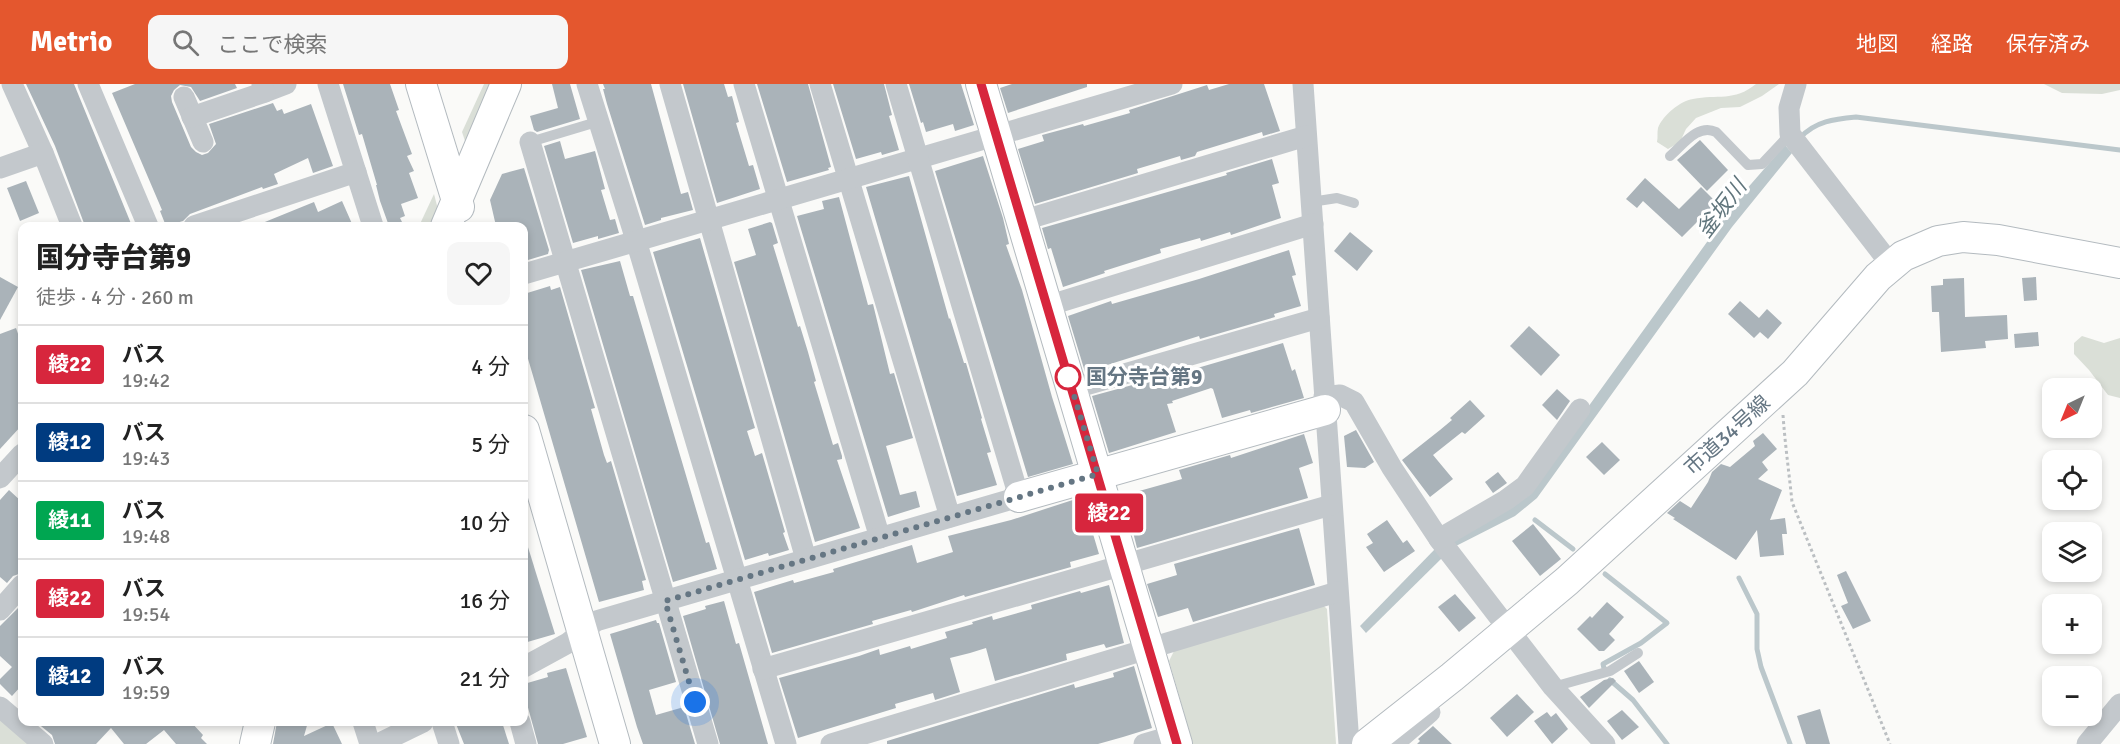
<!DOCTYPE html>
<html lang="ja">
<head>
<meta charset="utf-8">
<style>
	:root { --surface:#fff; --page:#f6f6f6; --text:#222; --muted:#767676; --line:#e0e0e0; --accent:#e4572e }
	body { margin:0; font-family:Signika,"Noto Sans JP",sans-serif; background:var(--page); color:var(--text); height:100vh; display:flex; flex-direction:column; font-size:22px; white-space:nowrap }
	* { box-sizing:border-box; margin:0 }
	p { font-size:20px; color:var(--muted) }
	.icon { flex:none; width:33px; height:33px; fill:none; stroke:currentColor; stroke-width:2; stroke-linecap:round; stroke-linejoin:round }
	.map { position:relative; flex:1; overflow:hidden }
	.details { position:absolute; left:18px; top:138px; width:510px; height:504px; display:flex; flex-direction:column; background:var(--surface); border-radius:12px; box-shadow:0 3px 9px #0003 }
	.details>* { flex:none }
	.badge { padding:0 12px; border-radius:4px; font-size:21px; line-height:39px }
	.needle { width:39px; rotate:223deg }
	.controls { position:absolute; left:2042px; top:294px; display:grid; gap:12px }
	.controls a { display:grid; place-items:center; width:60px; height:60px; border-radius:12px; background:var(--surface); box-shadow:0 3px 9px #0003; font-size:30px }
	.you { position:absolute; width:30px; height:30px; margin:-15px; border:4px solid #fff; border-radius:50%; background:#1a73e8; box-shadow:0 0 0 9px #1a73e833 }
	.map>.badge { position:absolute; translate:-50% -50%; box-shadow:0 0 0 3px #fff }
	.round { display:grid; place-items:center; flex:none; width:63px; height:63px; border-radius:12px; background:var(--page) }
	.head { display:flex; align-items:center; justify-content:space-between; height:102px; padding:0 18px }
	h1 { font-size:28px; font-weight:800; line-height:45px }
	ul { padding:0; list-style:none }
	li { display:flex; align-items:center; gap:18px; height:78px; padding:0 18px; border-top:2px solid var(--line) }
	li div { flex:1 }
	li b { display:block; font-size:22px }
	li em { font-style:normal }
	li .badge { min-width:66px; font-weight:700; text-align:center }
	header { display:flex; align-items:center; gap:36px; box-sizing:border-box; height:84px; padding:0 30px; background:var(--accent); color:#fff }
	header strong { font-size:28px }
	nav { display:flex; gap:33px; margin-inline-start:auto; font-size:21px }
	.search { width:420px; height:54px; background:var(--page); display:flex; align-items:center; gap:15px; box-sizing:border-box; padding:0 21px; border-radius:12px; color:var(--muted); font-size:22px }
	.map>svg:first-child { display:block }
	.green { fill:#dadfd7 }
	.water { fill:#bbc7cb }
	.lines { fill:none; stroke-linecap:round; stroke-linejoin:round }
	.stream { stroke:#bbc7cb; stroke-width:5 }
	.building { fill:#aab3b9 }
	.secondary-casing { stroke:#b3babf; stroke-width:32 }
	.path { stroke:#bbbfc2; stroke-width:3; stroke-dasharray:3 3; stroke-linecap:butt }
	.lane { stroke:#c3c8cc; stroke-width:10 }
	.street { stroke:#c3c8cc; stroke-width:21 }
	.secondary { stroke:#fff; stroke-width:30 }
	.line-casing { stroke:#fff; stroke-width:14 }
	.line { stroke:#d7263d; stroke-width:9 }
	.walk { stroke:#657683; stroke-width:6; stroke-dasharray:0 10.8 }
	.stop-dot { fill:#fff; stroke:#d7263d; stroke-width:3 }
	.labels { text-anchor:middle; stroke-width:6; stroke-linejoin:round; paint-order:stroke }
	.stop-label { font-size:21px; font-weight:bold; fill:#657683; stroke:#fff; text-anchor:start }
	.street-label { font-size:21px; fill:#657683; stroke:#fff }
	.water-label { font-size:22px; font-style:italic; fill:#60757c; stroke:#fff }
</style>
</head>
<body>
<header>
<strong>Metrio</strong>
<div class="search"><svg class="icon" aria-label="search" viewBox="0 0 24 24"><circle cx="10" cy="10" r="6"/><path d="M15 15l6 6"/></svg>ここで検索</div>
<nav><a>地図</a><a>経路</a><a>保存済み</a></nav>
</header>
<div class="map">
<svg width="2120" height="660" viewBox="0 0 2120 660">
	<rect width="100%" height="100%" fill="#fafaf8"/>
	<!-- green -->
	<g class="green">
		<polygon points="484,0 498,0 470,55 465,57 462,48"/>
		<path d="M1756 0H1779L1762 12 1740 23 1721 24 1696 34 1686 45 1680 58 1668 65 1657 58C1658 54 1657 48 1658 44 1663 31 1680 17 1693 15 1717 10 1734 18 1756 0Z"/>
		<polygon points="2044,0 2120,0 2120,6 2102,10 2062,9"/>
		<polygon points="434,110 439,129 433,142 419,142"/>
		<polygon points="2082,252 2104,259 2120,254 2120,314 2108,311 2089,286 2074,270 2074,259"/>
		<polygon points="1321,519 1327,525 1336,660 1193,660 1169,577 1174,567"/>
		<polygon points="0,634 28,660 0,660"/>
	</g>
	<!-- water -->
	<g class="water">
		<polygon points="1785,61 1792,69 1732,143 1537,414 1515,432 1456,462 1450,452 1534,398 1738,115"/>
		<polygon points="1436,464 1443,473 1366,549 1360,542"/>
	</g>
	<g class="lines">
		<!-- stream -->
		<g class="stream">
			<path d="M1800 54C1815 37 1835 35 1856 33L2120 66"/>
			<polyline points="1535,436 1573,465"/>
			<polyline points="1739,494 1757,530 1757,565 1761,583 1790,660"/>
			<polyline points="1605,589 1603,580 1641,559 1667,539 1605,490"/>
			<polyline points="1610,596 1633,616 1667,660"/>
		</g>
	</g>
	<!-- building -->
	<g class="building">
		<polygon points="26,0 74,0 132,142 85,142 55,62"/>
		<polygon points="135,0 235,0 237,4 200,17 191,3 180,1 174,6 171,12 172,18 191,63 196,68 202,71 208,69 216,60 209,40 273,19 277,27 282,25 284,30 311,20 333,82 313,89 308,74 274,90 278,100 263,105 262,103 190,130 183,137 166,142 160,127 162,126 112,9"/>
		<polygon points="343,0 390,0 399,26 396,27 412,70 407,72 414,87 409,89 418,114 401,120 405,132 400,134 404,142 389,142 380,117 376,101 377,101 362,50 359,51"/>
		<polygon points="552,0 570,0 580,35 537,48 534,46 530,32 558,24"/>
		<polygon points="603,0 651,0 681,110 688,108 693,126 661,134 661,136 645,141 607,20 603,5 605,5"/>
		<polygon points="683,0 724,0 728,13 732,12 739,38 736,39 749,82 753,81 760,105 717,119"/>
		<polygon points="757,0 808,0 831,83 828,84 829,86 787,98"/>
		<polygon points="833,0 884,0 892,31 889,32 899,66 882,71 881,68 856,75"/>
		<polygon points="909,0 961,0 974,41 955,47 953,40 926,48 923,38 921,39"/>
		<polygon points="1012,0 1087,0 1087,3 1008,29 1000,4"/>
		<polygon points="1229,0 1264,0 1280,47 1263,52 1262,48 1197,68 1195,72 1181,76 1180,72 1137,85 1138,89 1035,120 1018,65 1044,57 1042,51 1083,40 1084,42 1130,29 1129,26 1207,1 1209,6"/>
		<polygon points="1700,56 1728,86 1707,107 1677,76"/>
		<polygon points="560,57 565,75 595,67 605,105 601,106 610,136 615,135 619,149 598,155 598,152 573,159 544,62"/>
		<polygon points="983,72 1003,134 1009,160 1006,161 1022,206 1052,313 1073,380 1028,393 935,87"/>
		<polygon points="1272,75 1279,99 1272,101 1281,134 1231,151 1230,148 1201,157 1200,154 1160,165 1161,169 1104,187 1105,189 1063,203 1051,164 1048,165 1042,144 1227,91 1226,89"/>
		<polygon points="524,84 549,166 548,170 528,176 524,160 524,142 496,142 490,116 502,90"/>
		<polygon points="909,92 949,235 950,234 964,279 966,279 982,334 981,335 991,368 987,369 997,401 957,412 866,103"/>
		<polygon points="1645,94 1679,125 1701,103 1719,121 1699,141 1697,138 1682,153 1643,117 1637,124 1626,115"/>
		<polygon points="26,97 39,129 20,137 7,104"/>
		<polygon points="839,113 868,221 873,220 890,290 894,289 913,354 886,362 900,411 916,407 920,423 888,433 797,132 824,125 822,117"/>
		<polygon points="342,117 353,142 255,142 314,118 318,128"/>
		<polygon points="770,138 772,139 778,159 773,161 798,243 800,242 808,268 816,297 814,298 833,361 838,359 842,372 842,375 837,376 860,444 815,458 734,178 756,171 748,145"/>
		<polygon points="1350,148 1373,167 1357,187 1334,167"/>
		<polygon points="700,154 755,344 747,347 755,372 762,369 785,448 783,449 789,466 769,472 768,469 745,476 653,168"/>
		<polygon points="1289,166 1296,191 1292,192 1301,222 1274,230 1275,233 1200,255 1199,252 1085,288 1068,232 1111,217 1112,220 1199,195"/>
		<polygon points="620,177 630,212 633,212 706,459 709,458 717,485 673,498 581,186"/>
		<polygon points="0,193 18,203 0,236"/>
		<polygon points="2036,193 2037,216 2024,217 2022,194"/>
		<polygon points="1964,194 1965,233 2007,231 2008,255 1985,257 1986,264 1941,268 1939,228 1932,228 1931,202 1943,201 1943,195"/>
		<polygon points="550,202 551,206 560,203 595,324 591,325 604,371 607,379 611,377 646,496 642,497 644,506 599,518 524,261 524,210"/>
		<polygon points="1740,217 1759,234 1767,225 1782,239 1768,255 1760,248 1754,254 1728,230"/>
		<polygon points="1529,242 1560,271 1541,292 1510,262"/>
		<polygon points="16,244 22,261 22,341 0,365 0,250"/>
		<polygon points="2038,248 2039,262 2015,264 2014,250"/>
		<polygon points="1283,259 1292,287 1295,285 1304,314 1251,329 1250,326 1222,334 1213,305 1211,304 1172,317 1173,319 1167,320 1176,348 1109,369 1092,312 1136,300 1139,301"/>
		<polygon points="1557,305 1570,317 1557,336 1542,321"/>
		<polygon points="1470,316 1485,332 1465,350 1462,348 1433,371 1453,395 1430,413 1402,376 1440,346 1452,336 1450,334"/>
		<polygon points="1356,346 1374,378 1365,384 1347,383 1344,352"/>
		<polygon points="1763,349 1777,365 1762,378 1768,386 1758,395 1782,406 1770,436 1785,434 1787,450 1782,450 1784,471 1760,473 1757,446 1736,476 1673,435 1675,434 1667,429 1680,417 1691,424 1708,398 1712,388 1721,380 1730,383 1755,362 1753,357"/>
		<polygon points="1304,350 1313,379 1299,384 1308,414 1137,464 1127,424 1136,422 1132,409 1182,395 1179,386 1230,371 1231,374"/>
		<polygon points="1602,358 1620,376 1604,391 1586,373"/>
		<polygon points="1498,388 1507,399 1493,409 1485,398"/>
		<polygon points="9,406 22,418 22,489 13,492 7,499 0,493 0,416"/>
		<polygon points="1082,413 1099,470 1070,478 1071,483 965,513 964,511 912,528 911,526 872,537 873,540 772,569 754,508 793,496 794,499 834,488 833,485 912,461 917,479 953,468 948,452 1011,436"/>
		<polygon points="1387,436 1403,459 1407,456 1415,467 1384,488 1366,463 1373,459 1367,450"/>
		<polygon points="1533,440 1561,475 1540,492 1512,457"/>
		<polygon points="1299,444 1315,501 1193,538 1188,524 1158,533 1147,500 1177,491 1174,480"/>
		<polygon points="524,460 527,460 555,550 524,559"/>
		<polygon points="1846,487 1871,537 1853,545 1841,522 1848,519 1837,491"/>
		<polygon points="1109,501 1124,559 1106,564 1104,560 1066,570 1067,576 995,597 986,564 970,569 950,574 960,608 935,616 933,609 895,620 896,624 798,654 779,594 859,572 879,565 880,571 910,562 911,565 947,554 945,548 973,540 972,538 992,532 993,536 1032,525 1031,521 1080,507 1081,509"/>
		<polygon points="1455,510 1476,534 1459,548 1438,523"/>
		<polygon points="724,517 736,560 739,559 768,660 720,660 683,532 706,525 705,522"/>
		<polygon points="1607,518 1624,533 1609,550 1615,556 1604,567 1599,567 1577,545 1590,532 1592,534"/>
		<polygon points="22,520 22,601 12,612 0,600 0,595 12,583 0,572 0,542"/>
		<polygon points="656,536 657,539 659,539 676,598 649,606 656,631 684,623 695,660 643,660 637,643 610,550"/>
		<polygon points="1639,577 1654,598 1639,609 1624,587"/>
		<polygon points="1134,582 1152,644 1123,653 1098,660 887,660 887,657 1074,600 1075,604 1114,593 1113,589"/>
		<polygon points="566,584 587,653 563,660 538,660 524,609 524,600 548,593 547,589"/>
		<polygon points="1613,594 1616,597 1589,624 1580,613 1604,596"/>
		<polygon points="1517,610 1534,628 1507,653 1490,634"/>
		<polygon points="1820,625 1830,660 1806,660 1797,632"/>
		<polygon points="1622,626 1639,643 1622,656 1607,637"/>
		<polygon points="1547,628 1551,633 1556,629 1568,645 1552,660 1534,637"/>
		<polygon points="36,638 191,638 203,651 201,654 207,660 176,660 164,646 146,660 124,660 111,644 96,660 55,660 52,651"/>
		<polygon points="277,638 308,638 304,652 332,639 342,660 273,660"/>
		<polygon points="463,638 502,638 509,660 464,660 456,640"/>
		<polygon points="1433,642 1452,660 1417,660 1420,657 1418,655"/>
	</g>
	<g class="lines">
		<!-- secondary casing -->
		<g class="secondary-casing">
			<g id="secondary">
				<polyline points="421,0 459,123"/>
				<polyline points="981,0 1177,660"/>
				<polyline points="446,142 506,0"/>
				<polyline points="524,346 615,660"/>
				<polyline points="1019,413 1325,326"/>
				<polyline points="255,660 260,638"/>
				<polyline points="1367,660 1452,593 1567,497 1795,289 1878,193 1903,172 1938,157 1963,153 1998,156 2120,179"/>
			</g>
		</g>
		<!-- path -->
		<path class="path" d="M1783 331C1785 360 1789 388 1792 418L1890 660"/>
		<!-- lane -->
		<g class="lane">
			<polyline points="530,58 600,37"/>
			<path d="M1670 72C1683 61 1698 39 1716 48L1748 81 1762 80 1790 50"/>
			<polyline points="1311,118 1337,114 1354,119"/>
			<polyline points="1553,603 1610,587 1638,569"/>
		</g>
		<!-- street -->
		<g class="street">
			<polyline points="12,0 43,69 72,142"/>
			<polyline points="88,0 148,142"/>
			<polyline points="262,0 265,8 286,0"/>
			<polyline points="328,0 373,142"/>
			<polyline points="587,0 632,143 786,660"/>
			<polyline points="670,0 806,475"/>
			<polyline points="744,0 880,454"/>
			<polyline points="820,0 950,433"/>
			<polyline points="1303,0 1349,660"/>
			<polyline points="1796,0 1789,24 1790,50 1892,182"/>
			<polyline points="184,13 203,58"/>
			<polyline points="192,33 265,8"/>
			<polyline points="530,58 708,660"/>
			<polyline points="0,84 43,69"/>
			<polyline points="1021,137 1306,52"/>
			<polyline points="194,142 356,88"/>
			<polyline points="524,190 1172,0"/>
			<polyline points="1047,222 1313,140"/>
			<polyline points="1072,305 1319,234"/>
			<polyline points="1324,313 1340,311 1354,318 1392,384 1439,455 1553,603 1605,660"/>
			<polyline points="0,394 22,370"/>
			<polyline points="1439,455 1506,416 1525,402 1580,325"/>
			<polyline points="0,526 22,501"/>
			<polyline points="524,583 568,559 596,537 1019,413 896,0"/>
			<polyline points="763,585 1331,421"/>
			<polyline points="0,623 43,660"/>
			<polyline points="363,638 370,660"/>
			<polyline points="442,638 449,660"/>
			<polyline points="520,638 526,660"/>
			<polyline points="378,660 423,638"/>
			<polyline points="831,660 1337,508"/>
			<polyline points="1144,660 1175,651"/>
			<polyline points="1393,660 1430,628"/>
			<polyline points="2087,660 2120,620"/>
		</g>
		<!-- secondary -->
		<use href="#secondary" class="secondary"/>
	</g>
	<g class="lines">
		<!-- line casing -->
		<g class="line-casing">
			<polyline id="line" points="981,0 1177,660"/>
		</g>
		<!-- line -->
		<use href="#line" class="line"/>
		<!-- walk -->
		<polyline class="walk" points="695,618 665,517 1098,390 1066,285 1068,293"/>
	</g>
	<!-- markers -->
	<circle class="stop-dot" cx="1068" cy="293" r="12"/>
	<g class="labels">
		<!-- stop labels -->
		<g class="stop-label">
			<text x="1086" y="300">国分寺台第9</text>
		</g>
		<!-- street labels -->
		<g class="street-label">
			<text transform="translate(1727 351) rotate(-42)" y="7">市道34号線</text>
		</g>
		<!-- water labels -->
		<g class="water-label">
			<text transform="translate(1721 124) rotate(-53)" y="8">釜坂川</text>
		</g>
	</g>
</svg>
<div class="controls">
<a><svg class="needle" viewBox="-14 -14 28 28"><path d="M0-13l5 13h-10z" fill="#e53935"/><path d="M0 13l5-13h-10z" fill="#767676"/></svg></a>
<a><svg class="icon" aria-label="locate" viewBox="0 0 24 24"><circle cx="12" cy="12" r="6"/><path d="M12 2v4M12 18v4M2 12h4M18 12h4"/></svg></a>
<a><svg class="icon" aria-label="layers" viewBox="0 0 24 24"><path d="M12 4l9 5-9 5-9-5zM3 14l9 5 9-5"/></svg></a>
<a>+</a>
<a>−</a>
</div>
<div class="you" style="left:695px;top:618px"></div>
<b class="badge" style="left:1109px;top:429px;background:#d7263d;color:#fff">綾22</b>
<section class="details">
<div class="head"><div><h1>国分寺台第9</h1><p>徒歩 · 4 分 · 260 m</p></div><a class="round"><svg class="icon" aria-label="heart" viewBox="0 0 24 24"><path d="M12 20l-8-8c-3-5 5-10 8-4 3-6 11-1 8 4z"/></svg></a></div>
<ul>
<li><span class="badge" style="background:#d7263d;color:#fff">綾22</span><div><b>バス</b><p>19:42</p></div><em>4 分</em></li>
<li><span class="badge" style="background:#003b80;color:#fff">綾12</span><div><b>バス</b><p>19:43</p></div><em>5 分</em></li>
<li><span class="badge" style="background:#00a651;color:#fff">綾11</span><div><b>バス</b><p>19:48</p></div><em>10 分</em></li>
<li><span class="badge" style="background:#d7263d;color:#fff">綾22</span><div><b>バス</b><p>19:54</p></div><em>16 分</em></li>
<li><span class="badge" style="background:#003b80;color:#fff">綾12</span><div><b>バス</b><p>19:59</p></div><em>21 分</em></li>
</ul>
</section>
</div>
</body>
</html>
